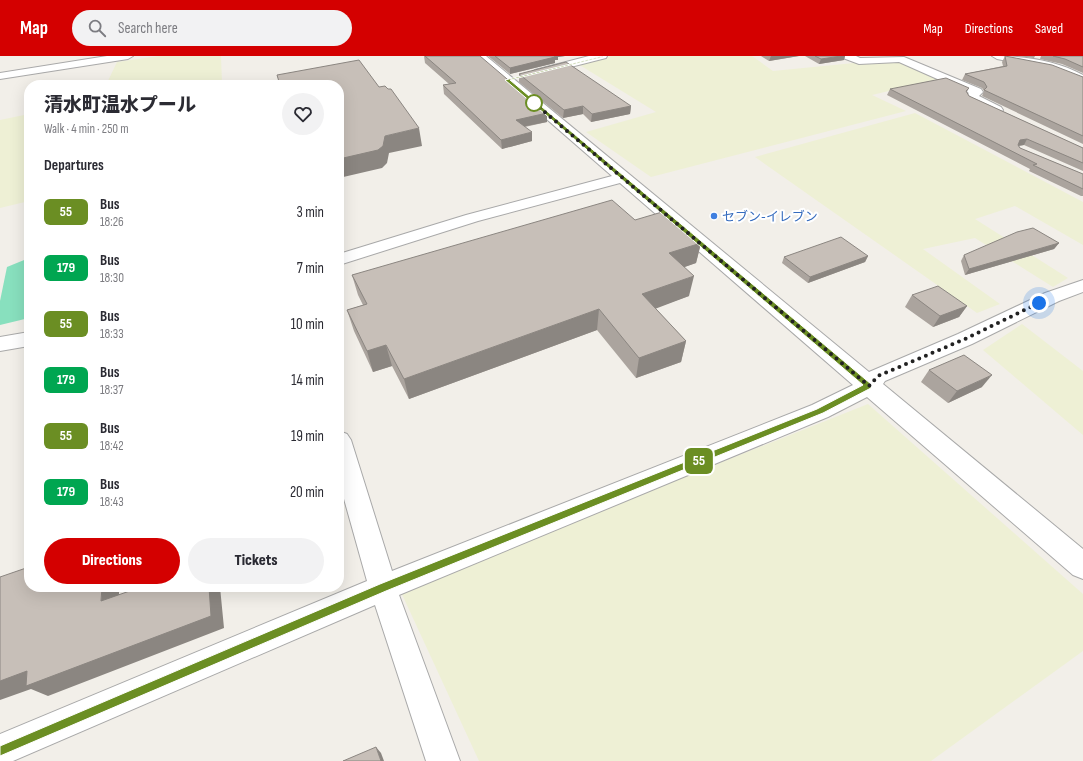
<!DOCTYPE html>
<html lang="en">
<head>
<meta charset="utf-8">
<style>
	:root { --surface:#fff; --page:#f2f2f3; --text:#2b2b33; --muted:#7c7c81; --accent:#d40000 }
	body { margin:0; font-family:"Sofia Sans Condensed","Noto Sans JP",sans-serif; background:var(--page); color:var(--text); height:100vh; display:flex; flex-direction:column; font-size:15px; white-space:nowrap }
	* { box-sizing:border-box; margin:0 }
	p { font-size:13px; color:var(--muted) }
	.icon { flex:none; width:22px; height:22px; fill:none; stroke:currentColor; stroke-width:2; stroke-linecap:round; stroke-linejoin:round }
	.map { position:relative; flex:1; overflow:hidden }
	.sheet { position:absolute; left:24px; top:24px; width:320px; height:512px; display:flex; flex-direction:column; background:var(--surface); border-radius:16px; box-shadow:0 4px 16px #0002 }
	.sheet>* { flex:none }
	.badge { padding:0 8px; border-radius:6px; font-size:14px; line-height:26px }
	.you { position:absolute; width:20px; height:20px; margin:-10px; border:3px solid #fff; border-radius:50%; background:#1a73e8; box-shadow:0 0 0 6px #1a73e833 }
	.map>.badge { position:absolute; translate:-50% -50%; box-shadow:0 0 0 2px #fff }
	h2 { padding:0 20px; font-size:15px; line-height:36px }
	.round { display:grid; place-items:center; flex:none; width:42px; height:42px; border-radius:21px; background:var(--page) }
	.headline { display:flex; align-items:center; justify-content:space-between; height:68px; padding:0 20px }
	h1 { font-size:19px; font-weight:800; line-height:30px }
	.action { display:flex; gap:8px; margin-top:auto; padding:8px 20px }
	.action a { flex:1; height:46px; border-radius:24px; background:var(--accent); color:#fff; font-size:16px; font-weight:800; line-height:46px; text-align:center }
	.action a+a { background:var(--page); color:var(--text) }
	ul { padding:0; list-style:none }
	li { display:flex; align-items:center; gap:12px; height:56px; padding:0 20px }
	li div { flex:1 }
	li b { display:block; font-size:15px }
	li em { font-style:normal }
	li .badge { min-width:44px; font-weight:700; text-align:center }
	header { display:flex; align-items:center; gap:24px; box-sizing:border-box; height:56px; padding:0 20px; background:var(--accent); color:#fff }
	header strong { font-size:19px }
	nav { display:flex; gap:22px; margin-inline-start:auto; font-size:14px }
	.search { width:280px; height:36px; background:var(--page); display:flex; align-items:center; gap:10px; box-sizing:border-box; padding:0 14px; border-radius:22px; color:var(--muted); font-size:15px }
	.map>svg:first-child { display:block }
	.farmland { fill:#eef0d5 }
	.pitch { fill:#88e0be }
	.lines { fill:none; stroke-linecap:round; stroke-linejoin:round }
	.minor-casing { stroke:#a9a9a9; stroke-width:2 }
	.minor { fill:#fff; fill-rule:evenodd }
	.wall { fill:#aba49e }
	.shaded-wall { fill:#8b8681 }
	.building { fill:#c7bfb8; stroke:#8b8681 }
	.line { fill:#6b8e23; stroke:#fff }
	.walk { stroke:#222; stroke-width:4; stroke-dasharray:0 7.2 }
	.stop-dot { fill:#fff; stroke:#6b8e23; stroke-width:2 }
	.shop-dot { fill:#3f7fe0; stroke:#fff; stroke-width:1.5 }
	.labels { text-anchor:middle; stroke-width:4; stroke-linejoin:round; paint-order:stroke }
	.far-shop-label { font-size:13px; fill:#366cbe; stroke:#fff; text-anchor:start }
</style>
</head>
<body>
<header>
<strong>Map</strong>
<div class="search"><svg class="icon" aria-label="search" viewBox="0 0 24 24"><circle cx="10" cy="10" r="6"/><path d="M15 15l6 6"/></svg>Search here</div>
<nav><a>Map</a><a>Directions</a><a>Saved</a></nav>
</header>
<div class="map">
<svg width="1083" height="705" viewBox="0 0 1083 705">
	<rect width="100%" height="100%" fill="#f2efe9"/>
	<!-- farmland -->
	<g class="farmland">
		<polygon points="159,0 221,0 222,28 106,29 117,6"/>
		<polygon points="611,0 752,0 773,15 854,7 898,6 939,23 872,39 906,55 651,121 586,76 656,56 578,8"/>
		<polygon points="915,57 1083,146 1083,189 1015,150 975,163 1068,222 1053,231 975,182 923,193 1000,248 977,257 755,101"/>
		<polygon points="29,58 29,145 0,152 0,64"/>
		<polygon points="1022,268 1083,315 1083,379 983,294"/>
		<polygon points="868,348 1083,538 1083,595 931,705 479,705 400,534"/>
	</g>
	<!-- pitch -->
	<polygon class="pitch" points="29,202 29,262 0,269 0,245 7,211"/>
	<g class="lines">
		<!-- minor casing -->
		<g class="minor-casing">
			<g id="minor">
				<polygon points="107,0 133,0 128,3 0,23 0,17"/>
				<polygon points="474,0 486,0 869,316 958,278 1045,237 1083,224 1083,236 1059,245 972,288 885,325 883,328 1083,493 1083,523 1073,519 867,341 828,361 399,539 460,705 426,705 375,549 13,705 0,705 0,678 367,525 339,425 339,375 347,378 351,384 392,515 812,349 853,329 620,127 478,165 339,209 339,198 466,159 612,120"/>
				<polygon points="589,0 607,0 606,2 539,19 533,16 535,14"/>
				<polygon points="842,0 856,0 860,2 904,1 981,33 983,36 979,40 1001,51 1003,54 1001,57 993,57 967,44 965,41 969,37 899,6 859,8 843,2"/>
				<path d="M992 0C1022 0 1056 4 1083 19V27L1049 13 997 3Z"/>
				<polygon points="29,276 29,290 0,295 0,281"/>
			</g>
		</g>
		<!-- minor -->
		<use href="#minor" class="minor"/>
	</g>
	<!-- wall -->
	<g class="wall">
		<polygon points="424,0 480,0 547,66 525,71 532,85 502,93 444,38 443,29 449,28 425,7"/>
		<polygon points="488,0 565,0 558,1 558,4 555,4 555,7 510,18"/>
		<polygon points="761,0 799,0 769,5"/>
		<polygon points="805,0 845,0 844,4 819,8"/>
		<polygon points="1005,0 1083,21 1083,88 982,40 984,35 982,32 962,24 965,18 1003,10 1002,6"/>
		<polygon points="1016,0 1035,0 1034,2"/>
		<polygon points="1041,0 1083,0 1083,17 1062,8 1040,3"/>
		<polygon points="519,18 631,50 630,58 591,66 583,58 563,62 519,26"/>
		<polygon points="969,32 967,36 969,40 1083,92 1083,115 1024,89 1019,90 1020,92 1083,118 1083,140 1081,140 1029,115 1030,113 887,39 890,33"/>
		<polygon points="635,164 701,187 696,207 684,211 689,240 655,252 686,285 681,306 636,322 597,274 409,343 392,310 373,316 354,275 347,254 363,249 358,239 352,219"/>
		<polygon points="1059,187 1054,193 965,219 961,205 964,199"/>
		<polygon points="868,200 865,206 808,227 782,207 784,201"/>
		<polygon points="912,239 967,250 959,261 933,271 905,251"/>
		<polygon points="929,314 982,331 948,347 921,326"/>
	</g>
	<!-- shaded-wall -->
	<g class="shaded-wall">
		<polygon points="552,0 565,0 558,1 558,4 555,4 555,7 510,18 510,12"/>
		<polygon points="771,0 799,0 769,5"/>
		<polygon points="841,0 845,0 844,4 819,8 821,3"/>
		<polygon points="583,50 583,58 563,62 564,54"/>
		<polygon points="631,50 630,58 591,66 592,58"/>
		<polygon points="547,57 547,66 516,72 516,64"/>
		<polygon points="419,72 422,90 389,97 387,107 382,112 339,122 339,103 385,80"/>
		<polygon points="532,76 532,85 502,93 501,84"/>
		<polygon points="1027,83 1024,89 1017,90 1020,84"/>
		<polygon points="701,187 696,207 665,218 669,197"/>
		<polygon points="1059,187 1054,193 965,219 969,213"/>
		<polygon points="868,200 865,206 808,227 810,221"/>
		<polygon points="694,220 689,240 639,259 642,238"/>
		<polygon points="967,250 959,261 933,271 940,260"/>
		<polygon points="599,253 597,274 409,343 404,323"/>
		<polygon points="686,285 681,306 636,322 639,302"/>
		<polygon points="386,289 392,310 373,316 367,295"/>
		<polygon points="992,319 982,331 948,347 957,335"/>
		<polygon points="102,531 119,531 119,558 101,545"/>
		<polygon points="209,531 220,531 224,572 48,640 31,633 0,644 0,625"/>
		<polygon points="376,691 381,697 384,705 381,705"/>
	</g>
	<!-- building -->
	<g class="building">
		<polygon points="425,0 480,0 547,57 516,64 532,76 501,84 443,29 456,27"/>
		<polygon points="495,0 554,0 555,1 510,12"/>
		<polygon points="815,0 841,0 821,3"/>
		<polygon points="1005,0 1052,9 1083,21 1083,80 984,34 987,31 984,26 965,18 1007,10"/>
		<polygon points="1053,0 1083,0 1083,11 1065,3"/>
		<polygon points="359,4 379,31 385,30 388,33 391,33 419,72 385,80 383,90 378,94 339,103 339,29 280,29 277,19"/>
		<polygon points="566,6 631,50 592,58 583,50 564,54 519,18"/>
		<polygon points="946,22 969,32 966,35 969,40 1083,92 1083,107 1027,83 1020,84 1018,89 1020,92 1083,118 1083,133 1033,109 1037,108 890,33"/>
		<polygon points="612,144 635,164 662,156 701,187 669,197 694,220 642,238 686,285 639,302 599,253 404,323 386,289 367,295 347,254 367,248 352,219"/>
		<polygon points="1033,172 1059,187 969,213 964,199 1017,176"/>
		<polygon points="841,181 868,200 810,221 784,201"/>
		<polygon points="938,230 967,250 940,260 912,239"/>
		<polygon points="964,299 992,319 957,335 929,314"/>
		<polygon points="29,511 29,531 102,531 101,545 141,531 209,531 211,560 26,630 27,615 0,625 0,521"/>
		<polygon points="376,691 381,705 343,705"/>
	</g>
	<!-- line -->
	<polygon class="line" points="603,0 603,1 510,24 871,328 871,332 823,357 386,535 0,700 0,690 380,528 817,353 863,329 505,24"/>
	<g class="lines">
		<!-- walk -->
		<polyline class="walk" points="534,47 869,330 878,320 965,283 1039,247"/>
	</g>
	<!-- markers -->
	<circle class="stop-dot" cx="534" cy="47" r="8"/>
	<circle class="shop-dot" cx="714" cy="160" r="4"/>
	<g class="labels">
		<!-- far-shop labels -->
		<g class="far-shop-label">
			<text x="722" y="165">セブン-イレブン</text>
		</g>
	</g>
</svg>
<div class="you" style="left:1039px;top:247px"></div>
<b class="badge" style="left:699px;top:405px;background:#6b8e23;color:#fff">55</b>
<section class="sheet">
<div class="headline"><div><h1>清水町温水プール</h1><p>Walk · 4 min · 250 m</p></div><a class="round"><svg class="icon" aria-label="heart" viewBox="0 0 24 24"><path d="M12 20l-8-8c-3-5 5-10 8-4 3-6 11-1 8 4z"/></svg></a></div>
<h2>Departures</h2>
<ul>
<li><span class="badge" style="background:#6b8e23;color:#fff">55</span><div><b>Bus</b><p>18:26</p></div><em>3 min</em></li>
<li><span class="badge" style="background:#00a651;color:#fff">179</span><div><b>Bus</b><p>18:30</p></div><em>7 min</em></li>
<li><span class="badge" style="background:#6b8e23;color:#fff">55</span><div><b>Bus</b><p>18:33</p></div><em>10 min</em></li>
<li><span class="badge" style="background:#00a651;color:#fff">179</span><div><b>Bus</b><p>18:37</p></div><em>14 min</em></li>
<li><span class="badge" style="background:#6b8e23;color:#fff">55</span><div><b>Bus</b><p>18:42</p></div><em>19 min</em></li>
<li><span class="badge" style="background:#00a651;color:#fff">179</span><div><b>Bus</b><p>18:43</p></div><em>20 min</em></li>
</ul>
<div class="action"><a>Directions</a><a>Tickets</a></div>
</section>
</div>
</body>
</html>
